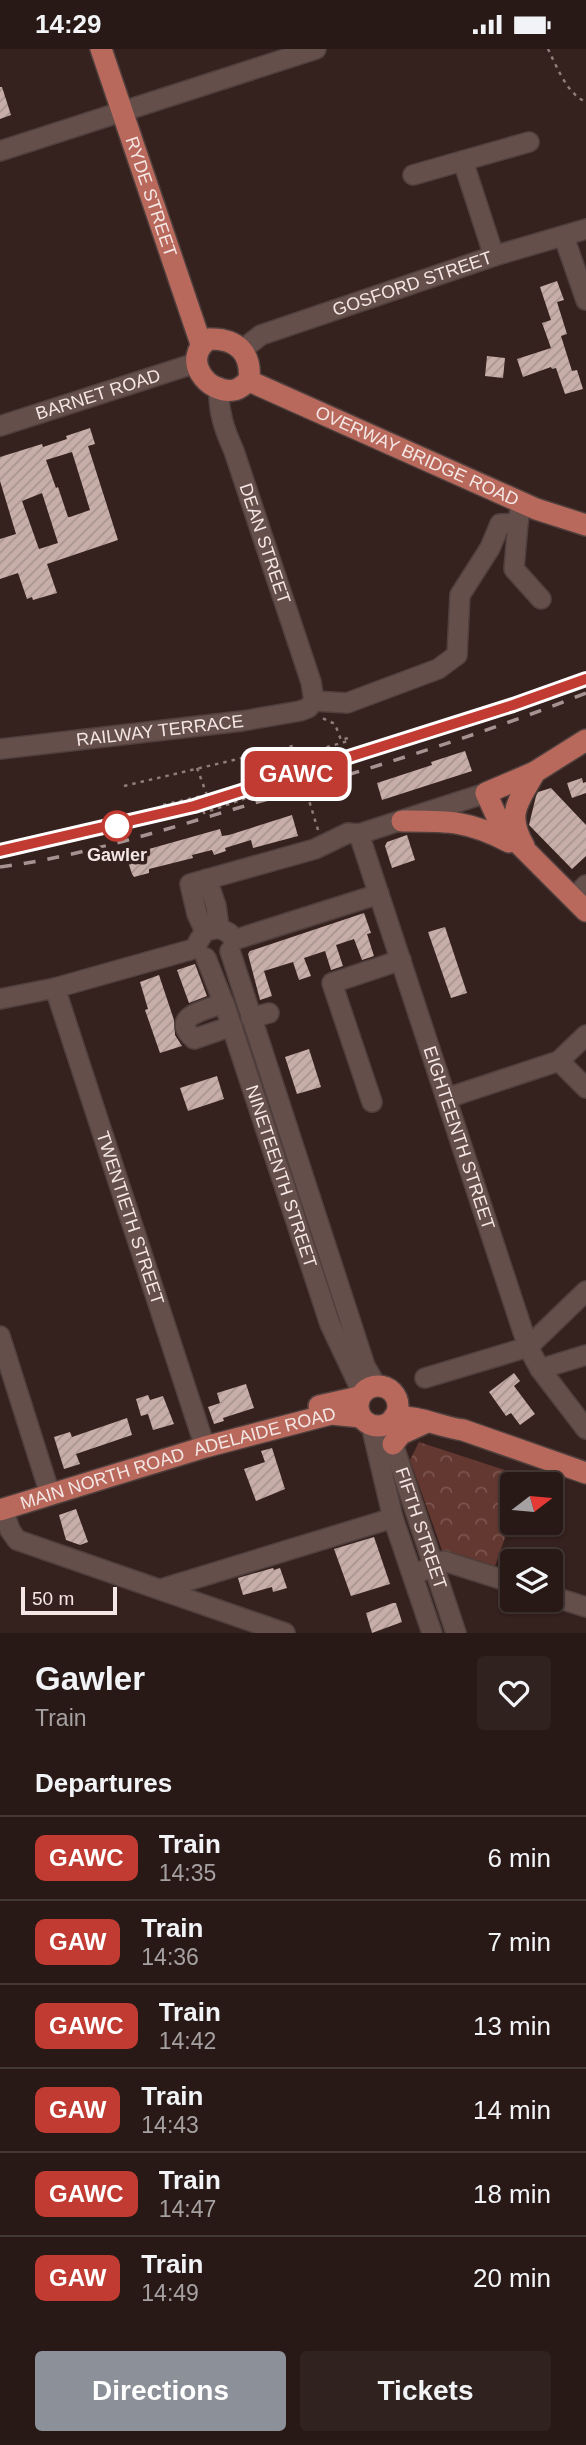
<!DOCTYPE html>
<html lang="en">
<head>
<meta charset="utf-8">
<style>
	:root { --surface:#281916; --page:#30221f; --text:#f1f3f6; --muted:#a5a0a1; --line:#443835; --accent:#8c9099 }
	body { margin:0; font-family:Arial,sans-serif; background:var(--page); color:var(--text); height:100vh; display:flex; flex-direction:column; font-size:26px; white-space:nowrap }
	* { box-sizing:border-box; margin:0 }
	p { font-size:23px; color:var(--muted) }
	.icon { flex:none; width:38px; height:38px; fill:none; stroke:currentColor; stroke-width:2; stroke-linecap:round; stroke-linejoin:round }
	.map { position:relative; height:1584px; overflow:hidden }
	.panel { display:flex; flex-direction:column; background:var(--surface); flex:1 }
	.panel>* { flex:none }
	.badge { padding:0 14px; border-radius:10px; font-size:24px; line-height:46px }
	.needle { width:46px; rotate:74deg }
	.controls { position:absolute; left:500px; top:1423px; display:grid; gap:14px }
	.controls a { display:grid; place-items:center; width:63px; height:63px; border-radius:7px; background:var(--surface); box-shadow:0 2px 5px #0004,0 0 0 2px var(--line); font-size:35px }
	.scale { position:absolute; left:21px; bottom:18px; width:96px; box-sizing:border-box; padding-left:7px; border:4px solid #f4e6e4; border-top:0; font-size:19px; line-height:24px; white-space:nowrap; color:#f4e6e4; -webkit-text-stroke:5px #35211e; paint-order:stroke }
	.map>.badge { position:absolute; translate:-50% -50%; box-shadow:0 0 0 4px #fff }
	h2 { padding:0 35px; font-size:26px; line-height:63px }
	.round { display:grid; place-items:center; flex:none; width:74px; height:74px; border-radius:7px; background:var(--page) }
	.summary { display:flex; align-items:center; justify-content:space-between; height:119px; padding:0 35px }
	h1 { font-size:33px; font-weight:600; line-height:52px }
	.button { display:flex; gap:14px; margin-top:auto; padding:14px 35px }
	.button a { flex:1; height:80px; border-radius:7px; background:var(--accent); color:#fff; font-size:28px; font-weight:600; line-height:80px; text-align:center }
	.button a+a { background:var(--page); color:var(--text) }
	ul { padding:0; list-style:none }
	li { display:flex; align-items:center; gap:21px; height:84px; padding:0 35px; border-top:2px solid var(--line) }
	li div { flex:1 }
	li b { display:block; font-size:26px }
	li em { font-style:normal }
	li .badge { min-width:77px; font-weight:700; text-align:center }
	.status { display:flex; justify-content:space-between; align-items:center; height:49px; padding:0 35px; background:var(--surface); direction:ltr }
	.status svg { height:19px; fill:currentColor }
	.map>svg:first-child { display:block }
	.park { fill:url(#park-crowns) }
	.building { fill:url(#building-hatch); fill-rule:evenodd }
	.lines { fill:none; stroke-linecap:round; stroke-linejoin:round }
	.minor-casing { stroke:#4f3f3d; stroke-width:22 }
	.major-casing { stroke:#4f3f3d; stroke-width:24 }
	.path { stroke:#8e7d7a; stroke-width:2.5; stroke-dasharray:3.5 5; stroke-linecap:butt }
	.minor { stroke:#654f4b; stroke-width:19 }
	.major { stroke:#b8695c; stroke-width:21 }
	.rail { stroke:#a49391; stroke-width:3.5; stroke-dasharray:12 12; stroke-linecap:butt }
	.line-casing { stroke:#fff; stroke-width:16 }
	.line { stroke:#c23b33; stroke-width:10 }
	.stop-dot { fill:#fff; stroke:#c23b33; stroke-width:3.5 }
	.labels { text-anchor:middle; stroke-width:7; stroke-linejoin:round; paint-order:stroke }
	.street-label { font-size:18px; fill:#f4e6e4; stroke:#35211e }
	.stop-label { font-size:18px; font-weight:bold; fill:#f4e6e4; stroke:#35211e }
</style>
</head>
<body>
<div class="status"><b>14:29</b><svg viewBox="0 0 49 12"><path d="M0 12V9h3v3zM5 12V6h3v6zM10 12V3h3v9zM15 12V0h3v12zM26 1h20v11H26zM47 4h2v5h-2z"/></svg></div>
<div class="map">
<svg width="586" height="1584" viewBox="0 0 586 1584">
	<defs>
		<pattern id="park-crowns" width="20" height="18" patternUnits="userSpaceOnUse" patternTransform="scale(1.75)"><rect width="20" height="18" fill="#633830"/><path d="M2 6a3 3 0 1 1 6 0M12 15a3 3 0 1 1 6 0" fill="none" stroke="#7a554e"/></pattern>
		<pattern id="building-hatch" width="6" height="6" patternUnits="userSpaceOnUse" patternTransform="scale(1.75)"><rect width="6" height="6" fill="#c7aea9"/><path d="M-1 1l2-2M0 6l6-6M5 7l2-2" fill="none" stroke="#a89490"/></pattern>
	</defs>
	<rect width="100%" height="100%" fill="#35211e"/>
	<!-- park -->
	<polygon class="park" points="419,1393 526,1428 523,1435 513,1435 513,1466 494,1520 444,1507 410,1411"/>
	<!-- building -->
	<g class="building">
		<polygon points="0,38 2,38 11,66 0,70"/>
		<polygon points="557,232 564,251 557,253 567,285 561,287 572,322 577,321 583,340 565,345 556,319 552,320 551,318 523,328 517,310 551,299 542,274 551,271 540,238"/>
		<polygon points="487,307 505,309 503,329 485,327"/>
		<path d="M90 379 95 395 88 397 118 491 47 515 57 544 33 551 32 548 27 550 18 524 0 530V490L16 485 0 432V408L42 395 43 398 67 390 66 387ZM72 403 90 461 70 468H68L58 438 56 439 46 411ZM42 444 58 494 39 500 22 452Z"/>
		<polygon points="465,702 472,722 382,751 377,734 432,716 431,713"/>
		<polygon points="582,729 583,734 586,733 586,744 572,749 567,734"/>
		<polygon points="551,739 586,776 586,807 572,820 529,776 536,747 538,743"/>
		<polygon points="292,766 298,787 253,799 251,791 225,799 226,802 214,806 212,801 192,806 193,809 149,820 149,824 134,828 132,825 127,810 150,804 149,800 220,780 222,787 229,786"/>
		<polygon points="407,786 415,811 392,819 385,797 387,793"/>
		<polygon points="364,864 371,884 367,885 374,907 362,911 354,890 336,896 343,917 331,921 325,902 304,909 311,927 299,931 293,913 264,922 272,947 260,951 248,905 250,902"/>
		<polygon points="445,878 467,944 451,949 428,883"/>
		<polygon points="195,915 207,947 189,954 177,921"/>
		<polygon points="159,926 174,971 175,986 182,997 160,1004 145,961 148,960 140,933"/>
		<polygon points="309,1000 321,1038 297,1045 285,1008"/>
		<polygon points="217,1027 224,1050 188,1062 180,1039"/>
		<polygon points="514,1324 520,1332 514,1337 535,1365 520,1376 511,1364 506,1367 489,1343"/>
		<polygon points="246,1335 254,1359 223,1369 224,1372 214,1375 208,1358 220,1354 217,1344"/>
		<polygon points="148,1346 150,1351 163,1347 174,1375 153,1381 148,1365 141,1367 136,1350"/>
		<polygon points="127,1369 132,1386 76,1405 80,1415 64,1420 54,1388 70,1383 72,1388"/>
		<polygon points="272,1399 285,1440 256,1452 244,1420 265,1413 261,1402"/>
		<polygon points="76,1460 88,1493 80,1496 66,1491 59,1466"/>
		<polygon points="374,1488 390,1535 351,1547 334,1500"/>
		<polygon points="273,1519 274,1521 280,1519 287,1539 273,1543 272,1538 243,1546 238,1529"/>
		<polygon points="393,1554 396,1554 402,1573 372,1584 366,1564"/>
	</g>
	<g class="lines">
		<!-- minor casing -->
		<g class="minor-casing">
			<g id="minor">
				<polyline points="0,102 316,0"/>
				<polyline points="463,112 494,207"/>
				<polyline points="413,126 529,93"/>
				<polyline points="564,188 586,251"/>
				<path id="s1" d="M242 301 261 286 494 207 586 180"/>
				<path id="s2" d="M219 338C218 362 224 380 234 402L311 633 314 652"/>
				<path id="s3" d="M0 377 196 314"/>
				<polyline points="518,474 514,520 541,550"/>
				<polyline points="314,652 347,654 438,620 457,606 460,546 490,499 500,475 518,474 521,454"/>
				<path id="s4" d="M0 700 242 672 300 662 308 659 314 652"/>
				<path id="s5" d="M359 785 528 1298 540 1320 586 1380"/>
				<polyline points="207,830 216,857 219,879"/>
				<polyline points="573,849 586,836"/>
				<polyline points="205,882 197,865 190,835 315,800 348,784 359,785 486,744"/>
				<polyline points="234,891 379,845"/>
				<polyline points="198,893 205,882 219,879 229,884 234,891"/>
				<polyline points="230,902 365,1317 376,1336"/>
				<path id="s6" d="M206 909 226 960 330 1275 362 1343"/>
				<path id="s7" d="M55 939 205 1398"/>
				<polyline points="0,950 55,939 197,899"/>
				<path d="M224 954C206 961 168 967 194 990L232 977"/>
				<polyline points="251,969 269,964"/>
				<polyline points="559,1012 586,1039"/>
				<polyline points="447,1049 559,1012 586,986"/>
				<polyline points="372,1053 332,934 401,911"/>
				<polyline points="0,1287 50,1445"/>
				<polyline points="540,1320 586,1306"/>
				<polyline points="425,1329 528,1298 586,1242"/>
				<path id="s8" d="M390 1372 393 1395 456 1584"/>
				<polyline points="371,1376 393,1469 432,1584"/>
				<polyline points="3,1460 10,1481 17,1491 285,1584"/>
				<polyline points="422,1522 444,1512 513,1534"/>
				<polyline points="161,1540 393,1469"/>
				<polyline points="551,1547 586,1558"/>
			</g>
		</g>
		<!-- major casing -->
		<g class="major-casing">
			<g id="major">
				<path id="s9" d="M101 0 201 295"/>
				<path d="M209 290C237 289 252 304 249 332 244 335 240 340 234 341 208 346 180 310 209 290Z"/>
				<path id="s10" d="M249 332 536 460 586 476"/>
				<polyline points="586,691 535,723 486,744 501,777 586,862"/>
				<path d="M402 772C447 772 468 771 509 793"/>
				<path d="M524 797C505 764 519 752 535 723"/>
				<circle cx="378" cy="1357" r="20"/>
				<polyline points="319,1357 359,1348"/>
				<path d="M394 1368C418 1366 440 1378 463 1381L586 1424"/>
				<polyline points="393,1395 401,1385 427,1373"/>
				<path id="s11" d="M0 1461 205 1398 331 1365 361 1368"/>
			</g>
		</g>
		<!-- path -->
		<g class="path">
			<path d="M548 0C557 18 567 45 586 53"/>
			<polyline points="197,719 211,757 203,760 204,764 297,731"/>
			<polyline points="124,737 297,696"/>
			<polyline points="163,756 206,746"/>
			<polyline points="318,781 308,748 309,744 301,747 298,735 307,733 306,728 297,731 290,709 348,692 348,689 341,691 335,675 322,669"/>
		</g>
		<!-- minor -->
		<use href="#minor" class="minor"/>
		<!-- major -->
		<use href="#major" class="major"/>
		<!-- rail -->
		<g class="rail">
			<polyline points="0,802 194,757 513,656 586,630"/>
			<path d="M0 818C84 807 166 780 248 756 361 722 476 688 586 644"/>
		</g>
	</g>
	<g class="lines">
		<!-- line casing -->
		<g class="line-casing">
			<polyline id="line" points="0,802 194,757 513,656 586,630"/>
		</g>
		<!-- line -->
		<use href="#line" class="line"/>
	</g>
	<!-- markers -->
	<circle class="stop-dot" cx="117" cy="777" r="14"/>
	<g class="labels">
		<!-- street labels -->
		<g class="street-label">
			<text dy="6" stroke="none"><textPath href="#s9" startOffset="156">RYDE STREET</textPath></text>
			<text dy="6" stroke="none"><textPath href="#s1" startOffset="184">GOSFORD STREET</textPath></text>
			<text dy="6" stroke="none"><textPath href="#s3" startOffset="103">BARNET ROAD</textPath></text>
			<text dy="6" stroke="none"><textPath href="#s10" startOffset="184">OVERWAY BRIDGE ROAD</textPath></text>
			<text dy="6" stroke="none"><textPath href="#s2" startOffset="164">DEAN STREET</textPath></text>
			<text dy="6" stroke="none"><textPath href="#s4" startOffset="161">RAILWAY TERRACE</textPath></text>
			<text dy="6" stroke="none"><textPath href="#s5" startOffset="320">EIGHTEENTH STREET</textPath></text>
			<text dy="6" stroke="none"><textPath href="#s6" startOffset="231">NINETEENTH STREET</textPath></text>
			<text dy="6" stroke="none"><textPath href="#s7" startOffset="242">TWENTIETH STREET</textPath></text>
			<text dy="6" stroke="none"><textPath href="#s11" startOffset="276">ADELAIDE ROAD</textPath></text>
			<text dy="6" stroke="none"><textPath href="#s11" startOffset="107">MAIN NORTH ROAD</textPath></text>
			<text dy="6" stroke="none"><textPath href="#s8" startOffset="112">FIFTH STREET</textPath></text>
		</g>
		<!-- stop labels -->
		<g class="stop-label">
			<text x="117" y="812">Gawler</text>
		</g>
	</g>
</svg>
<div class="controls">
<a><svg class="needle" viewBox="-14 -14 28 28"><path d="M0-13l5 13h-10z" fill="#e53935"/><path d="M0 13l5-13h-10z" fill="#a5a0a1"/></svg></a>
<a><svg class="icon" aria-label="layers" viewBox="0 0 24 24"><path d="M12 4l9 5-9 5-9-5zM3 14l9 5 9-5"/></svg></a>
</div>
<div class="scale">50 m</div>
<b class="badge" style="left:296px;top:725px;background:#c23b33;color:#fff">GAWC</b>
</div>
<section class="panel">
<div class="summary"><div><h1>Gawler</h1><p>Train</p></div><a class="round"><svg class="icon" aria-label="heart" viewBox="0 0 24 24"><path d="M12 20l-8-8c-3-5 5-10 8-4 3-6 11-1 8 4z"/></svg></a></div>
<h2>Departures</h2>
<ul>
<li><span class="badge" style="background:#c23b33;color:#fff">GAWC</span><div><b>Train</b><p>14:35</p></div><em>6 min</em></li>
<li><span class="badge" style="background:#c23b33;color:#fff">GAW</span><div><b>Train</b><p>14:36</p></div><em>7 min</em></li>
<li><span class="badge" style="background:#c23b33;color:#fff">GAWC</span><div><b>Train</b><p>14:42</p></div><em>13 min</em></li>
<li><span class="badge" style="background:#c23b33;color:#fff">GAW</span><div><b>Train</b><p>14:43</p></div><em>14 min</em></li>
<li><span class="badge" style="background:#c23b33;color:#fff">GAWC</span><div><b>Train</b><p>14:47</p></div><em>18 min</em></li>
<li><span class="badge" style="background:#c23b33;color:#fff">GAW</span><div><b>Train</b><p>14:49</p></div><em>20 min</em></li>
</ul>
<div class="button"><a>Directions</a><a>Tickets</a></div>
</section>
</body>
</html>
